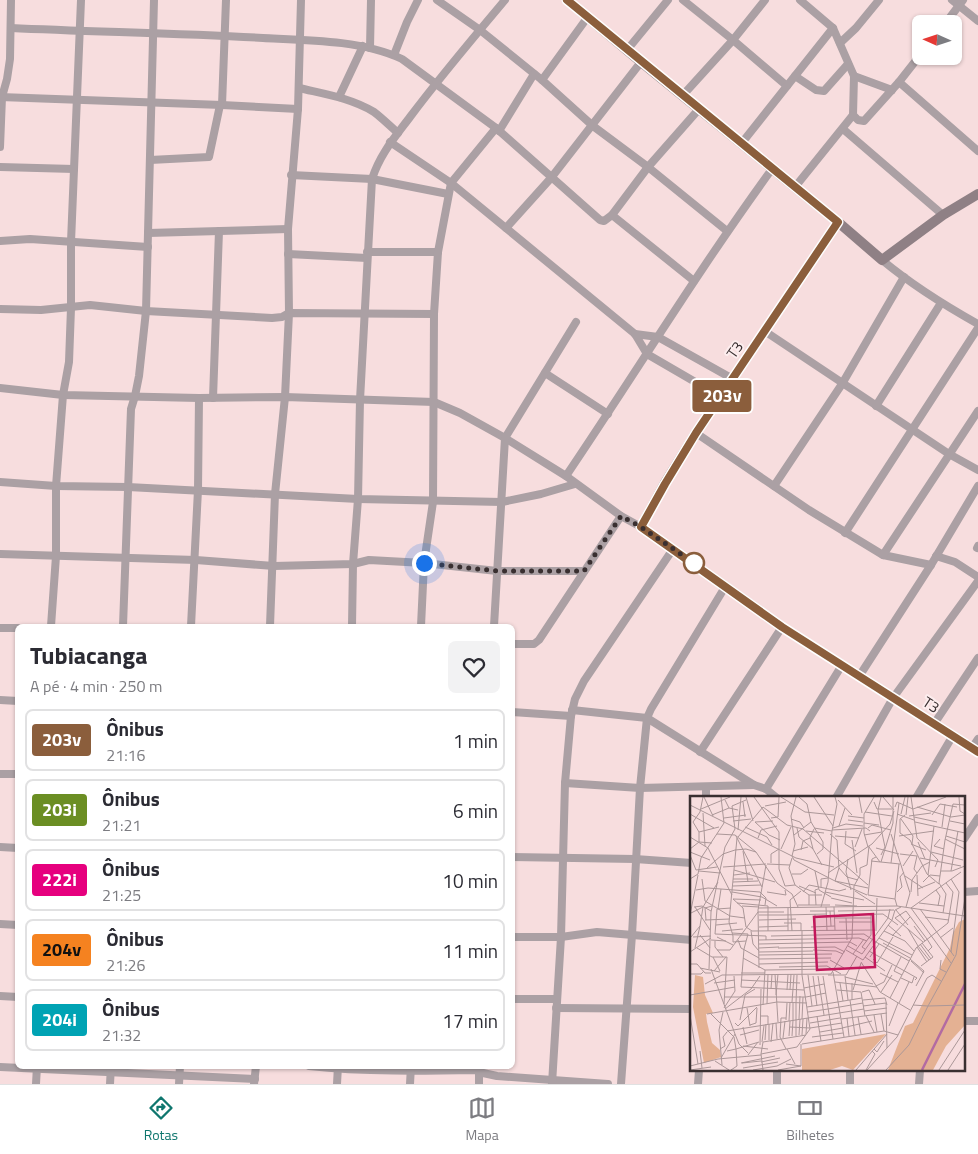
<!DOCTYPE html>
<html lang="pt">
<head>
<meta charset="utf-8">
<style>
	:root { --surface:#fff; --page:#f2f2f3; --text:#2b2b33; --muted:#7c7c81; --line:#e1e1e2; --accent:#0f766e }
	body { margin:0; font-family:"Titillium Web",sans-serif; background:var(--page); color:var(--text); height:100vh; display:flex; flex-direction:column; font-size:19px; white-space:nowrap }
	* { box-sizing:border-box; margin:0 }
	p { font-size:16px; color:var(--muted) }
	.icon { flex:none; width:28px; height:28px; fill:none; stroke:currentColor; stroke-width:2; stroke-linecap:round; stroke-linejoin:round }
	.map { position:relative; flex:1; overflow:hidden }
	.sheet { position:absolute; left:15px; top:624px; width:500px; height:445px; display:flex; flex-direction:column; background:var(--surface); border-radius:8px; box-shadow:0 1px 4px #0004 }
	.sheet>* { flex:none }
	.badge { padding:0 10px; border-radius:4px; font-size:18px; line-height:32px }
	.needle { width:32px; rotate:273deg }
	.buttons { position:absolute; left:912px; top:15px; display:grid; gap:10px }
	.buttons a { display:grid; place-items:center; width:50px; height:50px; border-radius:8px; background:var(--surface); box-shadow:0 1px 4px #0004; font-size:25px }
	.you { position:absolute; width:25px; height:25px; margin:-12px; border:4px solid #fff; border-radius:50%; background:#1a73e8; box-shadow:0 0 0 8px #1a73e833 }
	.map>.badge { position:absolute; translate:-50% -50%; box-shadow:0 0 0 2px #fff }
	.round { display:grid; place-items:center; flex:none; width:52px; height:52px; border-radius:8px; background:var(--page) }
	.head { display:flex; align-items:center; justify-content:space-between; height:85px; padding:0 15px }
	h1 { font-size:24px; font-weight:700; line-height:38px }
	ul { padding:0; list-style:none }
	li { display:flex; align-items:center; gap:15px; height:62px; margin:0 10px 8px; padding:0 5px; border:2px solid var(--line); border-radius:8px }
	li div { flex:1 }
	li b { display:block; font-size:19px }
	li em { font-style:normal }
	li .badge { min-width:55px; font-weight:700; text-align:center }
	.menu { display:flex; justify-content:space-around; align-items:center; height:70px; border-top:1px solid var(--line); background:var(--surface); font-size:14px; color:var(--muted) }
	.menu a { display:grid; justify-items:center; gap:2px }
	.menu .on { color:var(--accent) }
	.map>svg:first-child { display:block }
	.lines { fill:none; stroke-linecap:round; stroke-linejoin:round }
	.street { stroke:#aba0a4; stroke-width:8 }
	.secondary { stroke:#8f8085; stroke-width:10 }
	.line-casing { stroke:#fff; stroke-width:11 }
	.line { stroke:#8b5e3c; stroke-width:8 }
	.walk { stroke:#392f30; stroke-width:5; stroke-dasharray:0 9 }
	.stop-dot { fill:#fff; stroke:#8b5e3c; stroke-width:2.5 }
	.labels { text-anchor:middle; stroke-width:4; stroke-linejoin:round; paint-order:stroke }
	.street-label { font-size:15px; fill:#392f30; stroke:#fdedee }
	.inset-river { fill:none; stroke:#b36ba2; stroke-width:2.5 }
	.inset-road { fill:none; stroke:#ab9798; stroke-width:1 }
	.view { fill:#c2185b; fill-opacity:0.15; stroke:#c2185b; stroke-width:2.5 }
	.inset-edge { fill:none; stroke:#392f30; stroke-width:2.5 }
</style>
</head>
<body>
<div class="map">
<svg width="978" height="1084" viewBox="0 0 978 1084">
	<rect width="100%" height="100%" fill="#f7ddde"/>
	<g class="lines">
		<!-- street -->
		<g class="street">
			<polyline points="437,0 480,30 542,80 593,126 648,167 727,231"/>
			<polyline points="683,0 733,40 787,86"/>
			<polyline points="800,0 833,28 854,76 853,115"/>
			<polyline points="952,0 978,21"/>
			<polyline points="945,24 963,0"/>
			<path d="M11 28C95 32 179 33 263 38 306 40 362 40 402 59L496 128 600 220 604 221 612 215 648 167 699 109"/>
			<polyline points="840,43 856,28 879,0"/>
			<polyline points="370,48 371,0"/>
			<polyline points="627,50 668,0"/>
			<polyline points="394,55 407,22 418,0"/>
			<polyline points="795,76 816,90 824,91 848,64"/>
			<polyline points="854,76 892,90"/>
			<polyline points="542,80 587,18"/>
			<polyline points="899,82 978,151"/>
			<path d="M299 88C324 94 351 98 374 112 382 118 390 126 398 133"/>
			<polyline points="683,95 733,40 765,0"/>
			<polyline points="0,97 222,105 298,109"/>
			<polyline points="339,97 363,46"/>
			<polyline points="222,105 226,0"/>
			<polyline points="843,129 943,215"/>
			<polyline points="499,131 534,74"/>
			<polyline points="390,142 451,183 635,334 647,354 721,397"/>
			<polyline points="741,144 833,28"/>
			<polyline points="0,147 2,97 7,79 10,59 11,0"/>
			<polyline points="150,160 209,157 220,105"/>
			<polyline points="0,167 74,169"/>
			<polyline points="291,175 372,179 448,194"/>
			<polyline points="795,187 853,115 858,120 864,121 899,82 921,54"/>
			<polyline points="612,215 694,281"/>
			<polyline points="506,228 551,178 641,62"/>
			<polyline points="148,233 288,229"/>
			<polyline points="0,241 30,239 148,247"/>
			<polyline points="367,252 438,252"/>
			<polyline points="288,254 367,258"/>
			<path d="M882 260C912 285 944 305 978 324"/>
			<polyline points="0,309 41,310 90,305 146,311 272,318 282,317 289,313 434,314"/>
			<polyline points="766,332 949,454 978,470"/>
			<polyline points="635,334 658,337 733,379"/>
			<polyline points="545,373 608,414"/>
			<polyline points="0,388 63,395 199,398 285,397 434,402 460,413 505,438 566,476 621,516 641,527"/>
			<polyline points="213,398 219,231"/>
			<polyline points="876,406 941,303"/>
			<polyline points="696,433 809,510 883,555 931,565"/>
			<path d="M566 476C635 374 699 269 772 169"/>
			<polyline points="0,482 56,486 128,487 358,499 502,502 541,494 575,484"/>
			<polyline points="774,486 842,384 904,277"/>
			<polyline points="845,533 978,328"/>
			<polyline points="977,548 978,546"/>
			<polyline points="0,554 196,560 274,566 353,564 369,560 424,563 497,571 584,571"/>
			<polyline points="883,555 978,411"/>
			<polyline points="936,556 955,562 978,577"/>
			<polyline points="51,626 56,556 56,486 63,395 69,362 71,308 71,242 81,0"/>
			<polyline points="123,626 131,409 135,396 139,376 146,311 154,0"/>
			<polyline points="191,626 198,490 199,398"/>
			<polyline points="270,626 275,494 285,397 289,313 288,229 298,109 301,0"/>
			<path d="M352 626 353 564 358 499 360 400 372 179C380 154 395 137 410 117 440 77 473 38 505 0"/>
			<polyline points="421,626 424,563 433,502 434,314 438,252 451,183 496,128"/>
			<polyline points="494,626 505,438 576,322"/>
			<polyline points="0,628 18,628"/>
			<polyline points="512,644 534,644 539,640 621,516"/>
			<polyline points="860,675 931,565 978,486"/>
			<polyline points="0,700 18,701"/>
			<polyline points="572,710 647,718 754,785 766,789 777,798"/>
			<polyline points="512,712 571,716"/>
			<polyline points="934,724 978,658"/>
			<polyline points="972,748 978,739"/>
			<polyline points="700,752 782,627"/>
			<polyline points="0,774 18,774"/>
			<polyline points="565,783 640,788 754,785"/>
			<polyline points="766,789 842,665"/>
			<polyline points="706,798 706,787"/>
			<polyline points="836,798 893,698 978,581"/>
			<polyline points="916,798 952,737"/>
			<polyline points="964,839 978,818"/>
			<polyline points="0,847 18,848"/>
			<polyline points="512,857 635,859 692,863"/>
			<polyline points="964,892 978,891"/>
			<polyline points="0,924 18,925"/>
			<polyline points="512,937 561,937 597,932 692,940"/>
			<polyline points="0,996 18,997"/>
			<polyline points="512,999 557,999"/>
			<polyline points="556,1008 692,1009"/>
			<polyline points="964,1021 978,1021"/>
			<path d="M309 1066C365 1072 422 1071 479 1070L483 1073 497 1076 608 1084"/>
			<polyline points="0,1067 255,1079"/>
			<polyline points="36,1084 37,1066"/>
			<polyline points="110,1084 111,1066"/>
			<polyline points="179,1084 180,1066"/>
			<polyline points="254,1084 256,1066"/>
			<polyline points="337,1084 338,1066"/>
			<polyline points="410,1084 411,1066"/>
			<polyline points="479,1084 479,1069"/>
			<polyline points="552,1084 561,937 565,783 571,716 575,699 584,681 673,549"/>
			<polyline points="621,1084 632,935 640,788 647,718 651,709 725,587"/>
			<polyline points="698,1084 699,1070"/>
			<polyline points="777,1084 777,1070"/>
			<polyline points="850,1084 850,1070"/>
			<polyline points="919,1084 920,1070"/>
		</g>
		<!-- secondary -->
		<g class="secondary">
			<polyline points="567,0 641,62 838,222 696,433 665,483 641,527 782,627 978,752"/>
			<polyline points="838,222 882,260 943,215 978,194"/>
		</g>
	</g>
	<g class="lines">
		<!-- line casing -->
		<g class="line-casing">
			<polyline id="line" points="567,0 838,222 696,433 665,484 641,527 782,627 978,752"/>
		</g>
		<!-- line -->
		<use href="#line" class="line"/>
		<!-- walk -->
		<polyline class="walk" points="424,563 497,571 584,571 621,516 641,527 694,563"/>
	</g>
	<!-- markers -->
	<circle class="stop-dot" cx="694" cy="563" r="10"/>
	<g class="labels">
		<!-- street labels -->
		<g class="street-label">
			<text transform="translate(735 350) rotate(-55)" y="5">T3</text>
			<text transform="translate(931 705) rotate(33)" y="5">T3</text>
		</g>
	</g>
	<!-- overview -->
	<g transform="translate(690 796)">
		<rect width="275" height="275" fill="#f7ddde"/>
		<path d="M275 123V229L256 250 243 274H198L215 230 223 227 260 152 263 137 269 126ZM5 179 13 181 15 199 23 217 16 218 17 226 22 247 30 254 31 261 14 267 3 211ZM196 238 163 274 152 270 140 274H112V253Z" fill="#e4b193"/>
		<path class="inset-river" d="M232 274 275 188"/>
		<path class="inset-road" d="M14 1 23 20M56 1 63 25M64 1 89 36V73L95 90M91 1 115 16 144 19M109 1 117 8 121 26 133 46V53L127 58M124 1 143 30M169 1 172 17M191 1 188 14 192 36M193 1 204 14M221 1 227 42 248 64 245 71M269 1 270 15 275 18M35 4 39 12 48 14M148 4 162 19M53 6 55 21M184 6 187 13H202M0 9 106 62 144 71M75 10 96 6M73 11 97 29 113 33 178 89M205 11 207 6 223 13 256 1M227 11 261 21 275 19M11 13 40 1M175 16 202 20M13 17 15 50M0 18 24 32M207 18 224 24M211 18 215 1M22 19 39 12M215 19 210 23V37L220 44 237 78 249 88M216 19 218 1M242 19 250 8 267 11M158 20 174 22M219 20 241 17M224 21 247 26M34 22 56 19M81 22 88 21 89 1M101 23 110 26 114 32M211 23 223 40 222 48M158 24 173 26M43 25 61 23M260 25 275 28M65 26 79 39 90 44M65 26 83 25M225 26 275 37M174 27 189 29M149 30 155 12M55 31 77 41 82 49M252 31 255 8M107 32 109 41 123 53 132 69M124 32 142 35M143 32 156 28 173 30M178 32 182 29 201 34M48 34 51 1M142 34 176 32 180 35M116 35 134 37M142 35 147 8 145 1M156 35 155 48 166 55M9 36 29 31M27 38 45 39 66 56M140 38 147 44 149 72 157 81 168 84M201 38 220 97 216 111M104 39 121 26M174 39 192 36M46 40 72 91M145 40 169 42M209 40 244 35M256 40 275 46M0 41 18 52 42 99M48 41 73 11M68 42 71 34 87 30M250 43 244 50 254 53M255 43 275 53M162 44 167 77M9 46V36L3 26 10 16 13 1M228 46 235 63M221 48 236 54M165 51 172 33M178 51 174 37V18L184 1M179 51 190 66M186 52 209 58M0 53 9 46 22 47M91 53 101 31M123 53 120 41 124 33M111 54 113 45 120 42M53 55 58 86M103 55 118 51M0 56 20 64M241 56 273 64M210 58 227 60M0 59 6 74M191 59 195 51 192 37M102 60 104 64 145 85 178 92M102 60 105 48 101 20 106 1M186 61 182 63 178 99 205 103 207 110M102 62 99 72 105 89M230 62 271 70M158 63 156 76 161 94M181 65 210 68M191 66 203 27V1M81 67V58L89 53M201 67 209 7M77 68 100 69M213 70 223 55M33 71 76 68M17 72 33 58 45 54 56 53 66 56 87 87 102 98 108 111M149 72 145 85 177 99M6 74 27 71M44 74 85 86M9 75 30 77M125 75 129 94 141 101M251 75H262L275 70M261 75 268 35M138 77 182 48 200 28 204 15M227 77 224 73 227 60M102 78H111L118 73M44 79 60 77M227 79 228 100M238 79 244 30M215 80 233 92M0 83 8 78 11 62 34 27 31 1M12 83 15 105 40 120M43 83H63M43 86 68 85M233 86 240 79 250 80M43 90 71 89M95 90 105 89 119 99M109 90 126 97M131 91V83L138 82M228 93 245 86M6 94 18 92 70 96 76 102 75 109M246 94 250 100 248 110M165 95 185 108M42 96 72 101 87 110M77 96 96 99 95 94M113 96 119 89 149 95 156 93M135 96 174 104M207 96 212 91 210 81 214 76M221 96 222 84 232 70 240 66M141 102 162 107M43 103 53 112 56 131 62 135 185 134M43 103 71 104M205 103 209 68M47 107 78 110V135M229 107 254 110M108 109H140M119 109V99H132M126 109 125 94 128 93M145 109 167 110M52 110 69 111M4 111 12 110 21 115M5 111 20 134M131 111 138 86 142 35M136 111 137 135M144 111 145 134M41 112 27 113 25 138 76 140V144M68 112 207 110 275 120M98 112V135M28 113 31 93M230 113 264 160M206 114 218 129M120 115H144M140 115 141 130M148 115 204 114M68 116H94M1 117 13 111 28 86M253 117 256 98 249 87 255 44 263 8 275 9M125 118V135M193 118 208 129M0 119 8 79M69 119H94M94 119 137 118M149 119 193 118M40 120 55 122M235 121 259 124M145 122H181M156 122 157 144M205 122 216 115 237 143M205 122 218 133 228 150M15 124 40 123M16 124 15 112 22 110M69 124 106 123M149 126H182M94 127H111V135M26 129 47 127M198 129 211 140M224 130 235 145M69 131 98 130M121 131 145 130M218 133 233 146M32 135 53 133M61 135 63 148 69 155M102 135 100 104 111 95M186 135 187 102M194 135 215 145 224 155M42 137 58 138 54 153M10 139 20 152M43 140 39 126 47 42M43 140V146L56 145M81 140 174 138 186 146M202 140 220 121M1 141 10 130 13 111M3 141 21 140M27 141 43 149M189 142 222 159M250 142 263 132M237 143 242 151 238 155M21 144 36 145M48 144 51 152 69 162M69 144 169 142 177 145M25 145V151L33 161M186 146 219 165M193 147 220 162M69 148 160 146 167 150M230 148 241 163M158 150 172 158M228 150 239 164M227 151 237 166M5 152 10 130M7 152 22 161H37L34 208M69 152 89 151M88 152 145 151 155 156M54 153 51 191 114 194M175 153 172 151 181 139V118M27 154H40L68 116M123 154 146 155 153 158M156 154 173 164 202 124 205 114 211 111M179 155 227 182 225 184M0 156 21 142M69 156 123 155M261 156 269 96 261 83M163 158 174 143M172 158 198 122 200 113M69 159 142 158M23 161 30 175M175 161 195 175M180 161 189 148M211 161 204 175 212 179M53 162 75 174 142 173M69 163 141 162M183 163 187 167 203 141M220 163 234 175 226 190M140 164 154 172M251 164 250 173 256 176M221 165 234 177M171 166 190 196 220 214M261 167 221 112 271 76M0 168H7L15 177H21M69 168 138 166M231 170 243 161 232 147M89 171 137 170 151 178M10 172 30 176M69 172 68 114 76 69M19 173 21 116 35 51 45 33 42 10 56 4M21 173 45 238 31 262M24 175 36 161M143 176 154 241M51 177H75M190 177 208 186M0 178H11L14 175M85 178 88 226M118 179 122 210M138 179H156L167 160M123 180 127 210M128 180 134 219M133 180 143 243M155 180 158 204M155 181 183 188M211 182 222 187 224 181M51 184 110 187M145 186 187 191M24 187 45 184M150 187 153 205M162 187V204M15 188 32 179 141 178 162 142 164 90 170 79V72L177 69 179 50M186 190 194 186 202 169M114 192 134 188M81 193 82 178M97 194 98 178M100 194 101 178M147 194 171 196 175 220M163 194 171 167M172 196 179 194 185 208M191 196 202 179M0 199 45 191M86 199 88 178M34 201H116L136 197M200 202 226 152 258 127 263 96 256 87M160 204 165 239M173 204 195 202 197 209M102 206 104 179M106 207 107 179M209 207 219 186M77 208 78 178M73 209 75 174M223 209 238 210 266 159 275 102M173 210 196 207 197 252M117 211 172 202M34 212 45 195 44 180M57 212 60 230M35 213 61 193 70 180M138 213 173 207M174 215 197 212M118 216 138 213M17 218 87 206 117 207M21 218 44 241 46 253 37 255M191 218 194 235M0 219 8 268M184 219 187 236M70 220H78V228M127 220 131 245M176 220 184 236M168 221 171 238M96 222H91L90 241 96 253M157 222 159 240M109 223 110 200M112 223 113 201M151 223 197 217M50 224 55 199 65 193M96 224 97 207M103 224V207M106 224V207M99 225 100 206M45 227 48 230 67 211M86 227 87 243M120 227 150 222M60 229 66 227 67 212M199 230 208 207M53 231 57 248M100 231 120 232M120 232 152 227M152 232 182 225M37 235 174 213M130 236 153 232M45 238 49 248 58 257M116 238 117 222M50 239 69 234M109 239 110 223M112 239 113 223M99 240 100 225M102 240 103 224M106 240V224M122 241 153 237M93 242 95 225M75 244 76 228M79 244V228M72 246 74 229M81 246 83 227M112 248 194 235 208 239M70 249 71 193M53 250 78 253M30 253 35 250 33 241 37 236M97 253 105 268M184 253 187 256 194 245M10 255 12 272M71 258 73 246 116 239M58 259 68 246M25 265 39 274M71 266 90 262M51 267 85 260M52 267 71 265M96 268 111 270M32 269 29 234 33 216M0 270 28 263 71 259M111 270V248M53 272 88 266M0 274 21 271M41 274 47 270 46 253 69 246M63 274 87 270 101 263M73 274 71 258 107 251 120 233 112 179V135M88 274 111 270M166 274 197 238M176 274 185 258 182 255M177 274 207 241 237 182 242 179 251 185M196 274 219 249 238 210 275 209M249 274 275 234M258 274 275 248"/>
		<path class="view" d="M183 118 185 171 127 174 124 121Z"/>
		<rect width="275" height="275" class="inset-edge"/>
	</g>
</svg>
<div class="buttons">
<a><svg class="needle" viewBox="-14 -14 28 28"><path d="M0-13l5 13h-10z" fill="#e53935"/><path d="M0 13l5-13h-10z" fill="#7c7c81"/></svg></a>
</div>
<div class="you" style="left:424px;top:563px"></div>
<b class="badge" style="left:722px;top:396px;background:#8b5e3c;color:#fff">203v</b>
<section class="sheet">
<div class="head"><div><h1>Tubiacanga</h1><p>A pé · 4 min · 250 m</p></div><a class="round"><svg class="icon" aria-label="heart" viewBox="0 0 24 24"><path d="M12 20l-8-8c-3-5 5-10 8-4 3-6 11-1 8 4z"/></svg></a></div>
<ul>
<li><span class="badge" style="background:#8b5e3c;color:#fff">203v</span><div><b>Ônibus</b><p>21:16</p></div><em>1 min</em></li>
<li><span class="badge" style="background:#6b8e23;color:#fff">203i</span><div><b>Ônibus</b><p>21:21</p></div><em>6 min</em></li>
<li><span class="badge" style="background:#e6007e;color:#fff">222i</span><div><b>Ônibus</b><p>21:25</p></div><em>10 min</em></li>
<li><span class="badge" style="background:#f58220;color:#111">204v</span><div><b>Ônibus</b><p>21:26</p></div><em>11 min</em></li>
<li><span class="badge" style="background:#00a3b4;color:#fff">204i</span><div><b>Ônibus</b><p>21:32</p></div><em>17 min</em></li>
</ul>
</section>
</div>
<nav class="menu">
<a class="on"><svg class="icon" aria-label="directions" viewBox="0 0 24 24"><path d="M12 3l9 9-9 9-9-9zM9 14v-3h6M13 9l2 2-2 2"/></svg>Rotas</a>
<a><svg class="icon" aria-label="map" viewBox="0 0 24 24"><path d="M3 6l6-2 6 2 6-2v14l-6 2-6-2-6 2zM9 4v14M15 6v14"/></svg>Mapa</a>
<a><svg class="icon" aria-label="tickets" viewBox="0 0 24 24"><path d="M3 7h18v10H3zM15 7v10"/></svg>Bilhetes</a>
</nav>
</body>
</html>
